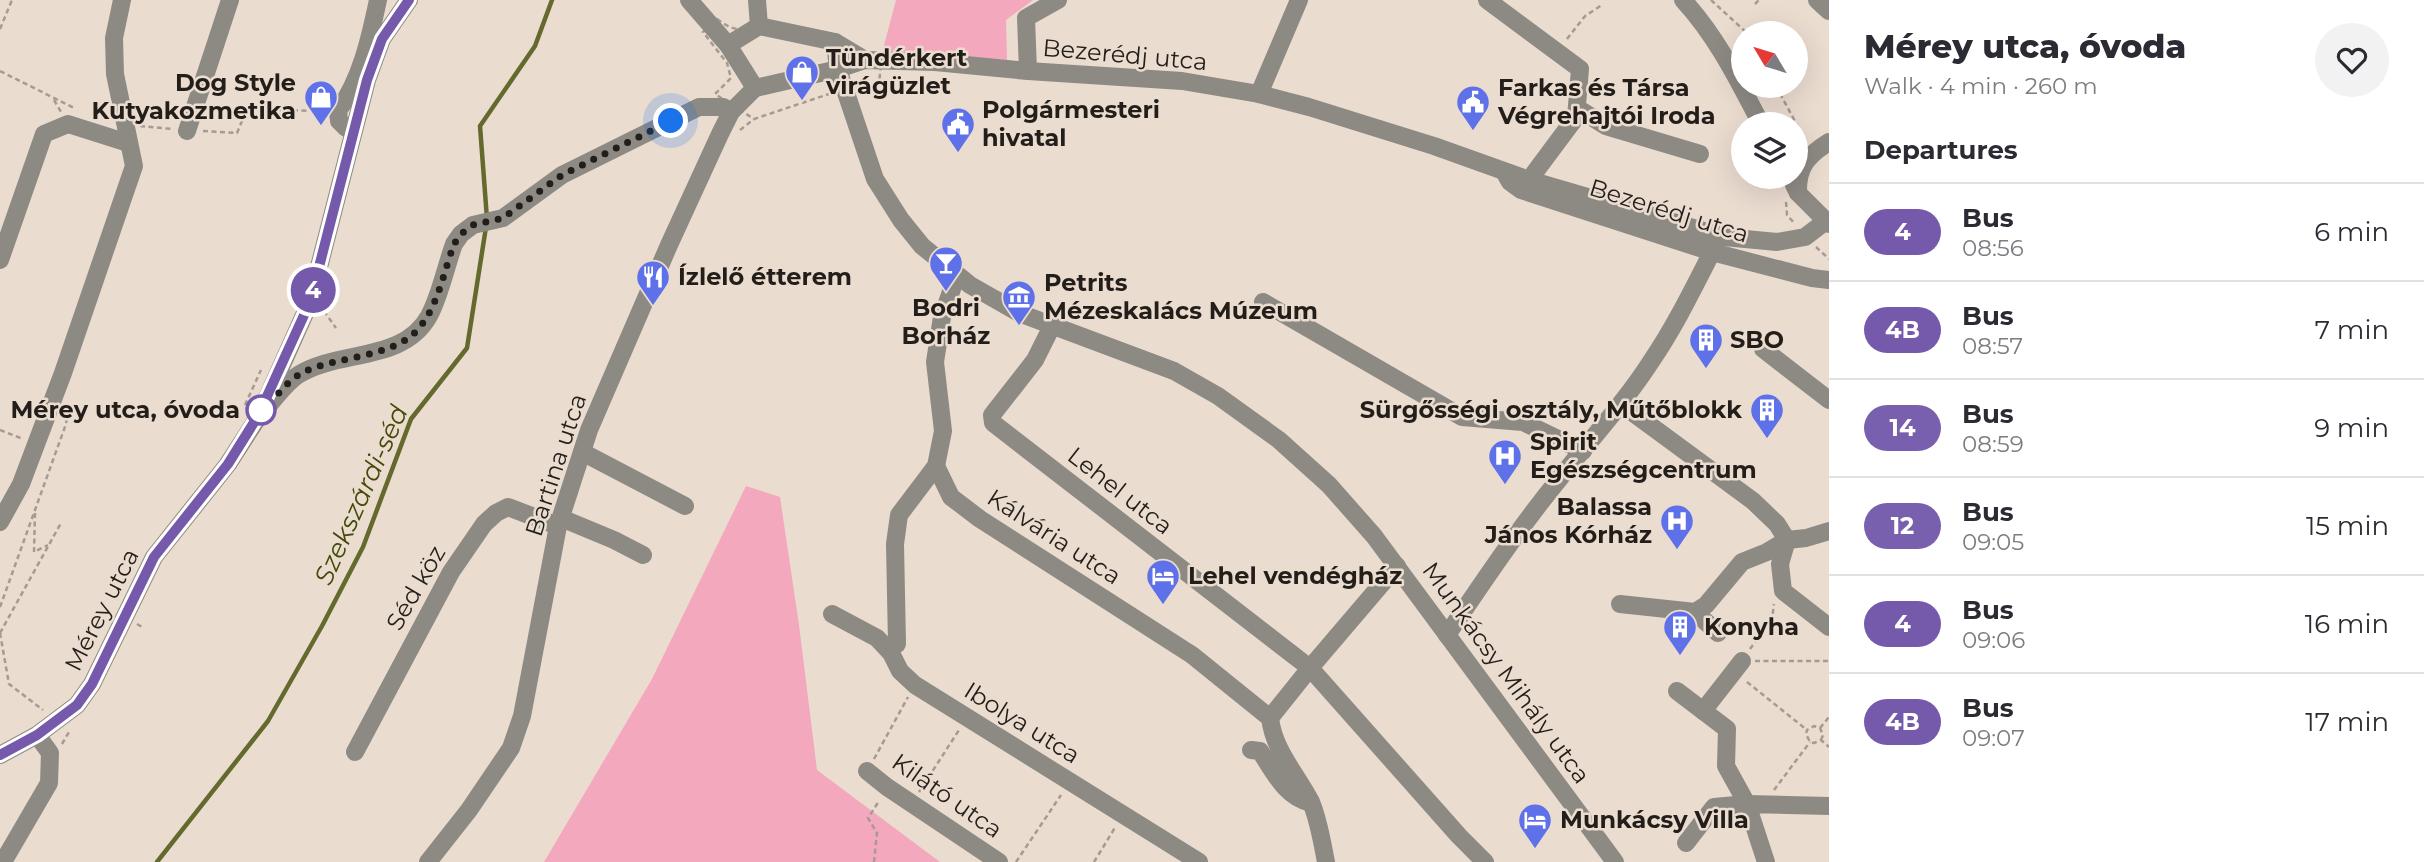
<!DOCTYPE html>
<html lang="en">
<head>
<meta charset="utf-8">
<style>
	:root { --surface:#fff; --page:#f2f2f3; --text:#2b2b33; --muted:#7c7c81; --line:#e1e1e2 }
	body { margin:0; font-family:Montserrat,sans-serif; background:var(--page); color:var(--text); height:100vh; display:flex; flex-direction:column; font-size:26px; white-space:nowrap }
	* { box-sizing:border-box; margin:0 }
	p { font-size:23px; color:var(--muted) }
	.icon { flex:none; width:38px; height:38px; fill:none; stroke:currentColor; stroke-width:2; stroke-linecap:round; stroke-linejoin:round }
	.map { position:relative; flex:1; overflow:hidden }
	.drawer { display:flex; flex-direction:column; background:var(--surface); width:595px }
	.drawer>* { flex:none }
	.badge { padding:0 14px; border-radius:23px; font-size:24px; line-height:46px }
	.needle { width:46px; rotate:308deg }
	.controls { position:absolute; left:1731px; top:21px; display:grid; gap:14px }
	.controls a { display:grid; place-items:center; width:77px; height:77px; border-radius:50%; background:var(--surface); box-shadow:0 7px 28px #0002; font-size:35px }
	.you { position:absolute; width:35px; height:35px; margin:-18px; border:5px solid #fff; border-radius:50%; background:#1a73e8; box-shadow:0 0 0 10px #1a73e833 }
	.map>.badge { position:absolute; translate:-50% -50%; box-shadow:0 0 0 4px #fff }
	h2 { padding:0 35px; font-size:26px; line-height:63px }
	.round { display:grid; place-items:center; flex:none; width:74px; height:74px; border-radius:37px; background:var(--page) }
	.head { display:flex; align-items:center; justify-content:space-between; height:119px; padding:0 35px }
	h1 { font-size:33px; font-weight:800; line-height:52px }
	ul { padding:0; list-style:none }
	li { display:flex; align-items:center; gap:21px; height:98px; padding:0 35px; border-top:2px solid var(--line) }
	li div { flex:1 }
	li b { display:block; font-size:26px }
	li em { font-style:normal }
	li .badge { min-width:77px; font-weight:700; text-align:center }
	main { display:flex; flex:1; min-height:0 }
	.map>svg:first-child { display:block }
	.green { fill:#f3a8be }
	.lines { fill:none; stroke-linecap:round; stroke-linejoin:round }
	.stream { stroke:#646a2e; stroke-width:4.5 }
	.path { stroke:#a69a91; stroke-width:2.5; stroke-dasharray:5 3.5; stroke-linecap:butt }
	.minor { stroke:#8d8a84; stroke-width:18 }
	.line-casing { stroke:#fff; stroke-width:16 }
	.line { stroke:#755aab; stroke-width:10 }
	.walk { stroke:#231e1a; stroke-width:7; stroke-dasharray:0 12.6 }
	.stop-dot { fill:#fff; stroke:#755aab; stroke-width:3.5 }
	.labels { text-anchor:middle; stroke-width:5; stroke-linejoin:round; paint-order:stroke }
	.street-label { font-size:24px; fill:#231e1a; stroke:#ebdcd0 }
	.poi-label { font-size:24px; font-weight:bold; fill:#231e1a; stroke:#ebdcd0; text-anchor:start }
	.stop-label { font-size:24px; font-weight:bold; fill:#231e1a; stroke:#ebdcd0; text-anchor:end }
	.water-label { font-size:26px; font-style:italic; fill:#434907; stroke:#ebdcd0 }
</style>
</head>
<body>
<main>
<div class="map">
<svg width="1829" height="862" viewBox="0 0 1829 862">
	<rect width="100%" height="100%" fill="#ebdcd0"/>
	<!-- green -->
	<g class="green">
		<polygon points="896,0 1033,0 1006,20 1007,60 882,53"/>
		<polygon points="746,486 780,497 799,625 817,770 940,862 544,862 652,679"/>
	</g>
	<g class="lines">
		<!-- stream -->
		<g class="stream">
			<polyline points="487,219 480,126 535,46 552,0"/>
			<polyline points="157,862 268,721 322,626 363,547 411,419 467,348 486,227"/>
		</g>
		<!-- path -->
		<g class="path">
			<polyline points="1711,0 1747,33"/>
			<polyline points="1755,4 1759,0"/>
			<path d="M717 19C748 42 742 17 766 22 789 27 815 29 837 37 858 44 855 54 882 53L879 84 844 89 754 119 715 94 731 78 727 63 703 32Z"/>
			<polyline points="0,29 12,0"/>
			<polyline points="1567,39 1585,16 1602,5"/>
			<polyline points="0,71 76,109"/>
			<polyline points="1776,86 1805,140"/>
			<polyline points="54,100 61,112"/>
			<polyline points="140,126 172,129"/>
			<polyline points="740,130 754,119"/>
			<polyline points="203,131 237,133 244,116 275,110 325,111"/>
			<polyline points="1786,202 1787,215 1795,224"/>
			<polyline points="1816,247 1829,259"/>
			<polyline points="324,311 336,328"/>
			<polyline points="245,405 261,370"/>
			<polyline points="0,430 23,439"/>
			<polyline points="35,513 34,552 48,545"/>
			<polyline points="0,607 66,424 68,408"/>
			<polyline points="137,624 144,628"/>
			<polyline points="0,633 61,523"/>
			<polyline points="0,633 9,684 43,710"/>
			<polyline points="1750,649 1772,619 1774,604"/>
			<polyline points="1755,661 1829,661"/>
			<polyline points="1747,682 1807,730"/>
			<polyline points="1820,728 1829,717"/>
			<polyline points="1821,740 1823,735 1820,728 1814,726 1807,730 1806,734 1810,742 1814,743 1821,740 1829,747"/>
			<polyline points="62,744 69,732"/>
			<polyline points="874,759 908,697"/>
			<polyline points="1774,790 1810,742"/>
			<polyline points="919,792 959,730"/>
			<polyline points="874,862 877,833 868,818 879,801"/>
			<polyline points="1016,862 1061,795"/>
			<polyline points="1094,862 1116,826"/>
		</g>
		<!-- minor -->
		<g class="minor">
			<polyline points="689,0 728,45 755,88"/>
			<polyline points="757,0 759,26"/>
			<polyline points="1487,0 1580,69 1576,117 1529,180"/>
			<path d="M1683 0C1717 37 1738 80 1761 124"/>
			<polyline points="1817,0 1829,11"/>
			<polyline points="835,42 838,69 875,179 901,220 922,246 970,285 1019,313 1174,371 1218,396 1279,440 1329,485 1374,536 1615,862"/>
			<polyline points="728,45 759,26 835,42 865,60"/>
			<polyline points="1028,71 1026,18 1058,0"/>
			<polyline points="755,88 838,69 865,60 935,62 1028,71 1182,81 1259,94 1309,107 1434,146 1529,180 1724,237 1777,242 1805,237 1826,221"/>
			<polyline points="1259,94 1299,0"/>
			<polyline points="1577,108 1606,126 1700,154"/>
			<path d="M354 128H346L339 121 338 111C361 79 370 38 378 0"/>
			<polyline points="187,131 230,0"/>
			<polyline points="1506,175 1510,182 1521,190 1712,252 1812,278 1829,280"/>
			<polyline points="1794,185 1798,193 1829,224"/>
			<path d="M1798 193C1797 167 1808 155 1829 142"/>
			<polyline points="0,260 44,134 68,124 128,143"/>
			<polyline points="1263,302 1462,417 1523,422 1583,451"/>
			<polyline points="1052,326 1035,360 992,415 993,423 1310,668 1270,718"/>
			<polyline points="1763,349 1829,400"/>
			<polyline points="1621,404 1753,501 1777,524 1787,540 1780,564 1783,591 1829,627"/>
			<path d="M268 406C277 396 287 382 298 375 339 349 403 363 429 316 440 296 446 266 454 244L461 234 473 225 503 218 562 175 699 107H723L731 112"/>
			<polyline points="582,452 685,506"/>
			<path d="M936 466 951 497 980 519 1192 655 1270 718C1274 751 1296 773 1311 802 1319 821 1322 842 1326 862"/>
			<polyline points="561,518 614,540 643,555"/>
			<polyline points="0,522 21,484 63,373 134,166 115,74 114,38 122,0"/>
			<polyline points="1397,566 1310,668 1459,836 1485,862"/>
			<polyline points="1620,604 1695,612 1706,605 1742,562 1767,552 1787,540 1806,538 1829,531"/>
			<polyline points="1695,612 1718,633"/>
			<polyline points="832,614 877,638 891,653 900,671 915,685 1199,862"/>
			<path d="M1447 635C1483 582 1519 528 1560 478 1591 439 1625 402 1652 360 1675 326 1693 289 1712 252"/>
			<polyline points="897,644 895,544 899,515 936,466 943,431 935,362 942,317 957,275"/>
			<polyline points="1677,691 1727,729 1726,766 1747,804 1714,807 1686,843"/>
			<polyline points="1703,711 1742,661"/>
			<path d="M1251 750 1260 751C1274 772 1285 797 1311 803"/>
			<polyline points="355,752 451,572 484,524 496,513 508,507 558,526"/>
			<polyline points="0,755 37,735 77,705 92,684 154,557 228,464 259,416 310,302 367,80 382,39 409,0"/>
			<polyline points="867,771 887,787 999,862"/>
			<polyline points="3,862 49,783 50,753 37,735"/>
			<polyline points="428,862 469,810 511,748 522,716 558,526 589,430 669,245 720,134 731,112 755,88"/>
			<polyline points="1766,862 1747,804 1829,806"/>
		</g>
	</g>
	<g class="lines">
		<!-- line casing -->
		<g class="line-casing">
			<polyline id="line" points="0,755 37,735 77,705 92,684 154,557 228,464 258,416 310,302 367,80 382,39 409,0"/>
		</g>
		<!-- line -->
		<use href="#line" class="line"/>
		<!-- walk -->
		<path class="walk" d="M261 410 258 416C270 404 286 382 300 374 335 355 394 359 419 328 438 306 444 271 454 244L461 234 473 225 503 218 562 175 671 121"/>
	</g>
	<!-- icons -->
	<defs>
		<g id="shop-pin" transform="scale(1.75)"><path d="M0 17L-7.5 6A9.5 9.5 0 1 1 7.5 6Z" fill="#5e71e8" stroke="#ebdcd0"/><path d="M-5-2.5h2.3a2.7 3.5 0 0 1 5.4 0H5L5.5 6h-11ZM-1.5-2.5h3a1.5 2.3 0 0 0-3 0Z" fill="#fff"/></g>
		<g id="civic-pin" transform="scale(1.75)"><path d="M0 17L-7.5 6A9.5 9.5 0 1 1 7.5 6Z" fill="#5e71e8" stroke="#ebdcd0"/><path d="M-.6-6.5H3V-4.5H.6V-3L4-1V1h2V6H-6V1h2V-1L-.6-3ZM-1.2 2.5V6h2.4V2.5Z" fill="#fff"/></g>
		<g id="bar-pin" transform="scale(1.75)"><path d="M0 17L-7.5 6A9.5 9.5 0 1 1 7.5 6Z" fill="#5e71e8" stroke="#ebdcd0"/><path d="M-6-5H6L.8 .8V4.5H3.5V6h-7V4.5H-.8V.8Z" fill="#fff"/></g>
		<g id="restaurant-pin" transform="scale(1.75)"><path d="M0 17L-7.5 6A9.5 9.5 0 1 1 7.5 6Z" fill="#5e71e8" stroke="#ebdcd0"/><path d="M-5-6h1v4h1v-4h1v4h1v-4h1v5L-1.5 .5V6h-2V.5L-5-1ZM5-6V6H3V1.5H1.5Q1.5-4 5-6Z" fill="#fff"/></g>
		<g id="museum-pin" transform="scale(1.75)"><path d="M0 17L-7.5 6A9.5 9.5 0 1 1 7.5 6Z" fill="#5e71e8" stroke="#ebdcd0"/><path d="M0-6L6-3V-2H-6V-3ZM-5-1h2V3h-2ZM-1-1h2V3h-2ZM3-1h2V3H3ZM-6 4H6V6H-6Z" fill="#fff"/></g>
		<g id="building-pin" transform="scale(1.75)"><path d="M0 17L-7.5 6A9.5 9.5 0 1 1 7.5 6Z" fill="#5e71e8" stroke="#ebdcd0"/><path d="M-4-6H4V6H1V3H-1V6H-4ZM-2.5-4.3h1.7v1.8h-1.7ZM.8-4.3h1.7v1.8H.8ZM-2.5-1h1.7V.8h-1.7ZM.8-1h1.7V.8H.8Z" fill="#fff"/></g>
		<g id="hospital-pin" transform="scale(1.75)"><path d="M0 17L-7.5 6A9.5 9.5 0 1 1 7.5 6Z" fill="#5e71e8" stroke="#ebdcd0"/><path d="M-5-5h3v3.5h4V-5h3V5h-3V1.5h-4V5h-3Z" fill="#fff"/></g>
		<g id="hotel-pin" transform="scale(1.75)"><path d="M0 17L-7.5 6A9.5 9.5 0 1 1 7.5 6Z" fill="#5e71e8" stroke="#ebdcd0"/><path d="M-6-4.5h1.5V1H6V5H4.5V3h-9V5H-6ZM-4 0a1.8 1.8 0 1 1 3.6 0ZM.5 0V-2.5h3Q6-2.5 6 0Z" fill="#fff"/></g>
	</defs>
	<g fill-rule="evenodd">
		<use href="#shop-pin" x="802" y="72"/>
		<use href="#shop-pin" x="321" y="97"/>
		<use href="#civic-pin" x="1473" y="102"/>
		<use href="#civic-pin" x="958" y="124"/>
		<use href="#bar-pin" x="946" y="263"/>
		<use href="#restaurant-pin" x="653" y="277"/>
		<use href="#museum-pin" x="1019" y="297"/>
		<use href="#building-pin" x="1706" y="340"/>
		<use href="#building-pin" x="1767" y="410"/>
		<use href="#hospital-pin" x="1505" y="456"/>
		<use href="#hospital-pin" x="1677" y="521"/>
		<use href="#hotel-pin" x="1163" y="576"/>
		<use href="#building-pin" x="1680" y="627"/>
		<use href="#hotel-pin" x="1535" y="820"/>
	</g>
	<!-- markers -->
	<circle class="stop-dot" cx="261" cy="410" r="14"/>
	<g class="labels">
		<!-- street labels -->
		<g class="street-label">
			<text transform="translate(1125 55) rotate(5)" y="8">Bezerédj utca</text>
			<text transform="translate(1669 211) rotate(17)" y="8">Bezerédj utca</text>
			<text transform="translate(556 465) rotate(-72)" y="8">Bartina utca</text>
			<text transform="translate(1120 491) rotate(38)" y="8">Lehel utca</text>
			<text transform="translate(1054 537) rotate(33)" y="8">Kálvária utca</text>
			<text transform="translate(416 588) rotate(-60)" y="8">Séd köz</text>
			<text transform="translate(102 610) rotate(-63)" y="8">Mérey utca</text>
			<text transform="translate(1506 673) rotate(54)" y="8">Munkácsy Mihály utca</text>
			<text transform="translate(1022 723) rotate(32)" y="8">Ibolya utca</text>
			<text transform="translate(947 796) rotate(35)" y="8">Kilátó utca</text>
		</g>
		<!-- poi labels -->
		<g class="poi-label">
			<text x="826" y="66">Tündérkert<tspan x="826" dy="28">virágüzlet</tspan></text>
			<text x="296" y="91" text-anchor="end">Dog Style<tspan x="296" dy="28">Kutyakozmetika</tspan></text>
			<text x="1498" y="96">Farkas és Társa<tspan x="1498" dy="28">Végrehajtói Iroda</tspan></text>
			<text x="982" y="118">Polgármesteri<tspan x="982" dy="28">hivatal</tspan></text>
			<text x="678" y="285">Ízlelő étterem</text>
			<text x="1044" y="291">Petrits<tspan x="1044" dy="28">Mézeskalács Múzeum</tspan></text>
			<text x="946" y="316" text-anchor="middle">Bodri<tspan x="946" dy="28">Borház</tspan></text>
			<text x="1730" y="348">SBO</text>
			<text x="1742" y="418" text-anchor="end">Sürgősségi osztály, Műtőblokk</text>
			<text x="1530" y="450">Spirit<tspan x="1530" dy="28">Egészségcentrum</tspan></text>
			<text x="1652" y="515" text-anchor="end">Balassa<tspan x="1652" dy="28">János Kórház</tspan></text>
			<text x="1188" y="584">Lehel vendégház</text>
			<text x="1704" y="635">Konyha</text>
			<text x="1560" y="828">Munkácsy Villa</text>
		</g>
		<!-- stop labels -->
		<g class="stop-label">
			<text x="240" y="418">Mérey utca, óvoda</text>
		</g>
		<!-- water labels -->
		<g class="water-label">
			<text transform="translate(361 495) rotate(-66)" y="9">Szekszárdi-séd</text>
		</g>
	</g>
</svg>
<div class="controls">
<a><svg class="needle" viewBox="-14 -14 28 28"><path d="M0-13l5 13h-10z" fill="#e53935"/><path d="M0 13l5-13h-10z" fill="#7c7c81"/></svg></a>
<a><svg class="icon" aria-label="layers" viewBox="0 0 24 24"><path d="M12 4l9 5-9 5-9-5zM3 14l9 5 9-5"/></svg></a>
</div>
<div class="you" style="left:671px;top:121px"></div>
<b class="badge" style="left:313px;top:290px;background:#755aab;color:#fff">4</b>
</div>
<section class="drawer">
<div class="head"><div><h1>Mérey utca, óvoda</h1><p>Walk · 4 min · 260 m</p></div><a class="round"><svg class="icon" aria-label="heart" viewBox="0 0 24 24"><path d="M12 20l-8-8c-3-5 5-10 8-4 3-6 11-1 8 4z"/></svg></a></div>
<h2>Departures</h2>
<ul>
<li><span class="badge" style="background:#755aab;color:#fff">4</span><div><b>Bus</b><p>08:56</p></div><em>6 min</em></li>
<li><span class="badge" style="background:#755aab;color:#fff">4B</span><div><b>Bus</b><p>08:57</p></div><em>7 min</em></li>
<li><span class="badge" style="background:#7960ae;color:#fff">14</span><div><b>Bus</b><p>08:59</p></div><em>9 min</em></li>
<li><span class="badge" style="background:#7960ae;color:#fff">12</span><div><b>Bus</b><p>09:05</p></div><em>15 min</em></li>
<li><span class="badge" style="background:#755aab;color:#fff">4</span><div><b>Bus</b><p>09:06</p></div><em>16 min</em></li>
<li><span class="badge" style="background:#755aab;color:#fff">4B</span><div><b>Bus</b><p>09:07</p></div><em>17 min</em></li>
</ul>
</section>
</main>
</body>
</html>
